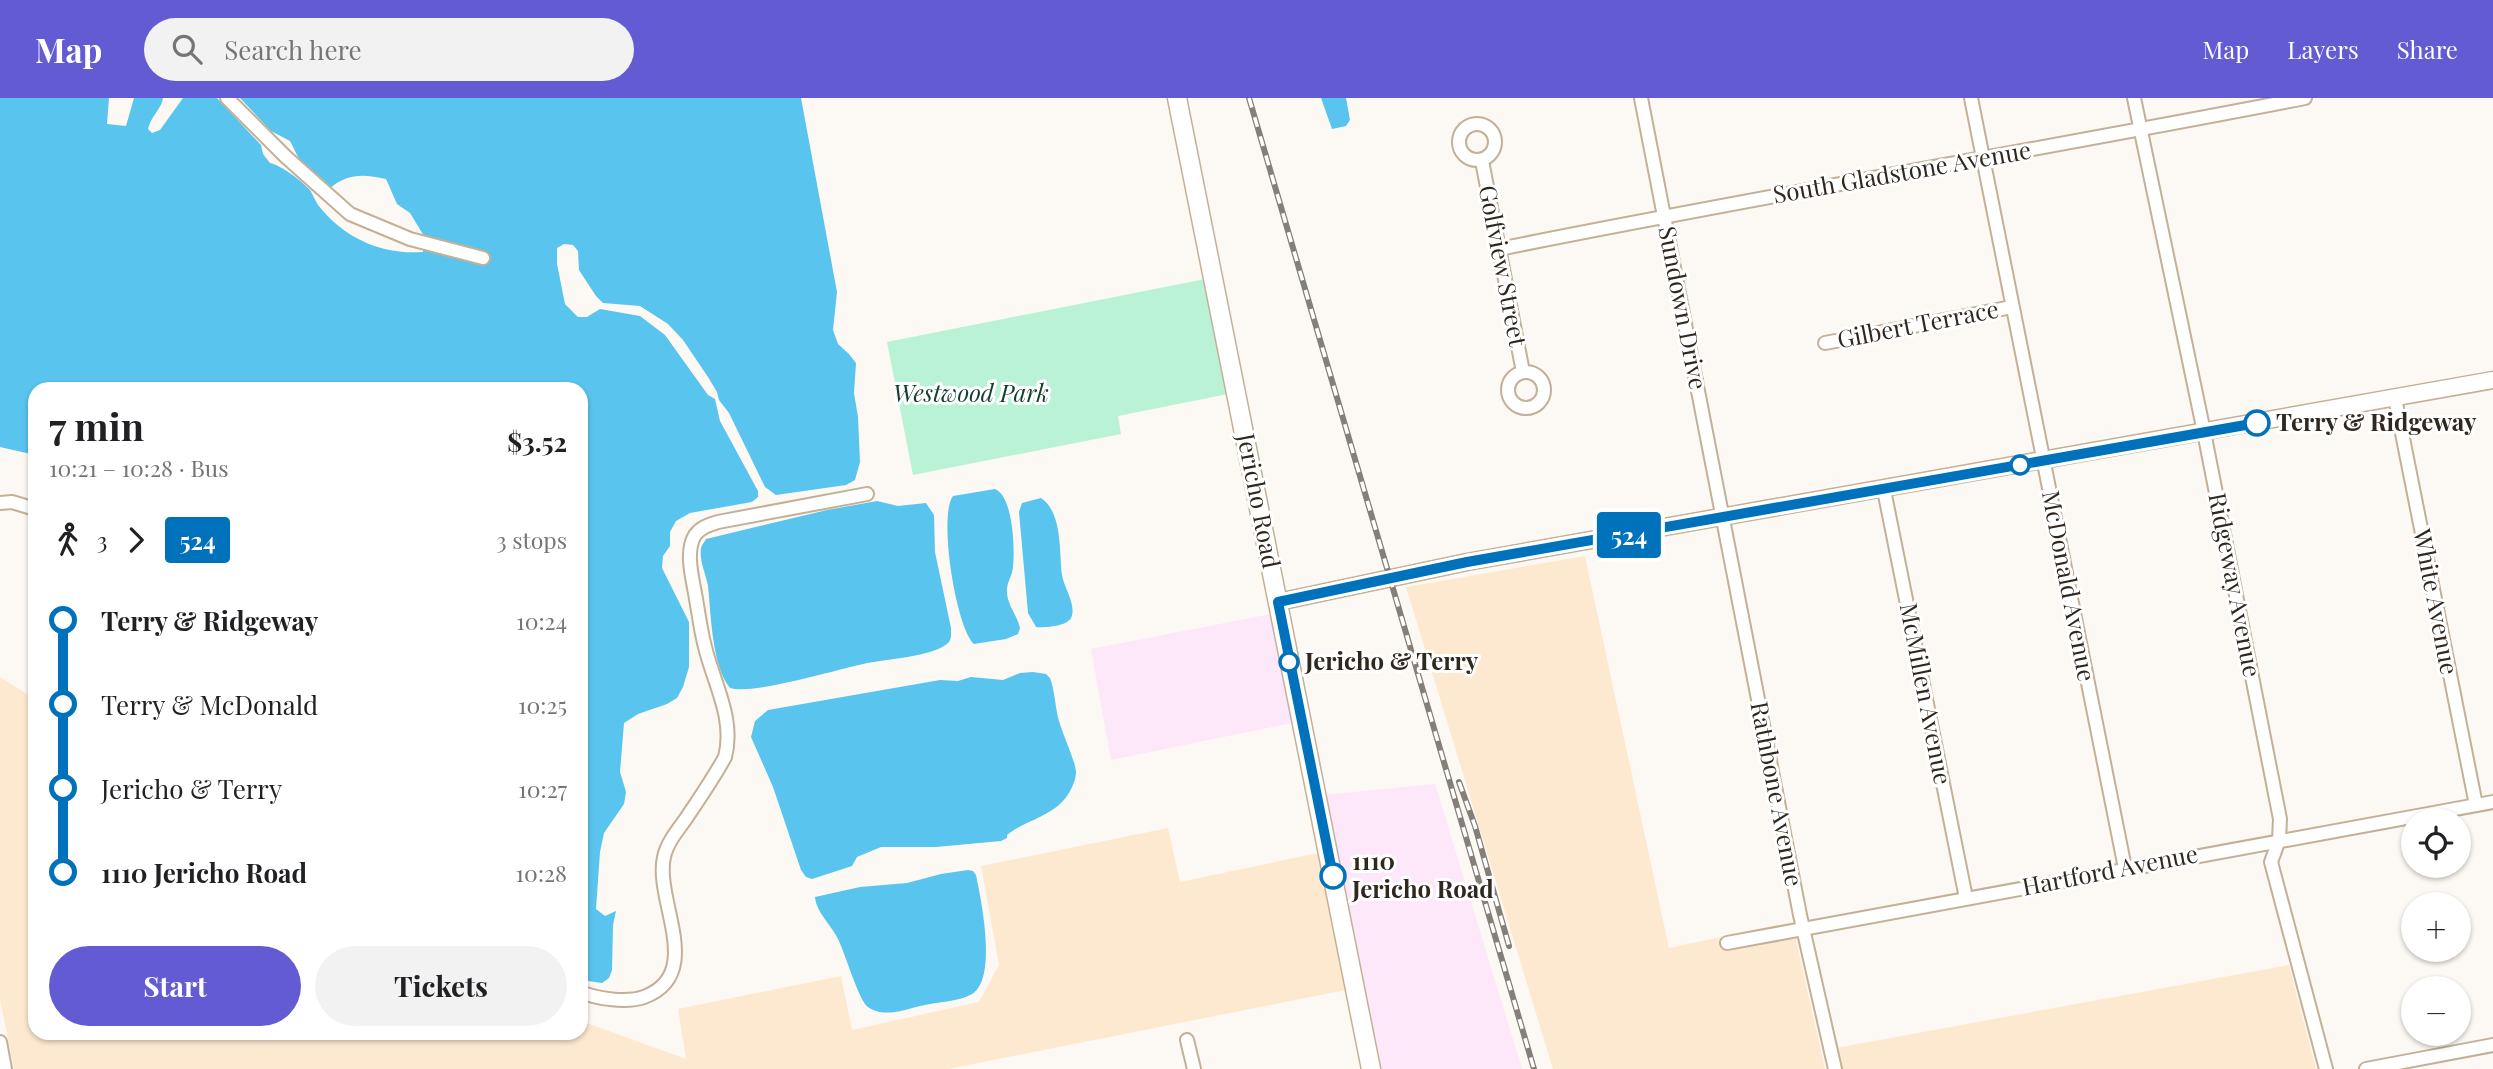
<!DOCTYPE html>
<html lang="en">
<head>
<meta charset="utf-8">
<style>
	:root { --surface:#fff; --page:#f2f2f2; --text:#202124; --muted:#757577; --accent:#635bd4 }
	body { margin:0; font-family:"Playfair Display",serif; background:var(--page); color:var(--text); height:100vh; display:flex; flex-direction:column; font-size:26px; white-space:nowrap }
	* { box-sizing:border-box; margin:0 }
	p { font-size:23px; color:var(--muted) }
	.icon { flex:none; width:38px; height:38px; fill:none; stroke:currentColor; stroke-width:2; stroke-linecap:round; stroke-linejoin:round }
	.map { position:relative; flex:1; overflow:hidden }
	.drawer { position:absolute; left:28px; top:284px; width:560px; height:658px; display:flex; flex-direction:column; background:var(--surface); border-radius:21px; box-shadow:0 2px 5px #0004 }
	.drawer>* { flex:none }
	.badge { padding:0 14px; border-radius:5px; font-size:24px; line-height:46px }
	.tools { position:absolute; left:2401px; top:710px; display:grid; gap:14px }
	.tools a { display:grid; place-items:center; width:70px; height:70px; border-radius:50%; background:var(--surface); box-shadow:0 2px 5px #0004; font-size:35px }
	.map>.badge { position:absolute; translate:-50% -50%; box-shadow:0 0 0 4px #fff }
	.legs { display:flex; align-items:center; gap:10px; height:77px; padding:0 21px; font-size:23px }
	.legs p { margin-inline-start:auto }
	.head { display:flex; align-items:center; justify-content:space-between; height:119px; padding:0 21px }
	h1 { font-size:38px; font-weight:700; line-height:52px }
	.button { display:flex; gap:14px; margin-top:auto; padding:14px 21px }
	.button a { flex:1; height:80px; border-radius:42px; background:var(--accent); color:#fff; font-size:28px; font-weight:700; line-height:80px; text-align:center }
	.button a+a { background:var(--page); color:var(--text) }
	ul { padding:0 21px; list-style:none }
	li { display:flex; align-items:center; gap:24px; height:84px; font-size:26px }
	li i { display:grid; place-items:center; width:10px; height:100%; margin:0 9px; background:currentColor }
	li i::after { content:''; width:18px; height:18px; margin:-9px; border:5px solid; border-radius:50%; background:var(--surface) }
	li p { margin-inline-start:auto }
	li:first-child i { background:linear-gradient(#0000 50%,currentColor 0) }
	li:last-child i { background:linear-gradient(currentColor 50%,#0000 0) }
	header { display:flex; align-items:center; gap:42px; box-sizing:border-box; height:98px; padding:0 35px; background:var(--accent); color:#fff }
	header strong { font-size:33px }
	nav { display:flex; gap:38px; margin-inline-start:auto; font-size:24px }
	.search { width:490px; height:63px; background:var(--page); display:flex; align-items:center; gap:18px; box-sizing:border-box; padding:0 24px; border-radius:38px; color:var(--muted); font-size:26px }
	.map>svg:first-child { display:block }
	.commercial { fill:#fce8f9 }
	.built { fill:#fde9d0 }
	.green { fill:#baf2d6 }
	.water { fill:#59c4ed }
	.lines { fill:none; stroke-linecap:round; stroke-linejoin:round }
	.minor-casing { stroke:#c3b097; stroke-width:16 }
	.tertiary-casing { stroke:#c3b097; stroke-width:19 }
	.secondary-casing { stroke:#c3b097; stroke-width:21 }
	.minor { stroke:#fff; stroke-width:12 }
	.tertiary { stroke:#fff; stroke-width:16 }
	.secondary { stroke:#fff; stroke-width:18 }
	.rail-casing { stroke:#857f77; stroke-width:6 }
	.rail { stroke:#fff; stroke-width:3.5; stroke-dasharray:10; stroke-linecap:butt }
	.line-1-casing { stroke:#fff; stroke-width:16 }
	.line-1 { stroke:#0072bc; stroke-width:10 }
	.stop-1-dot { fill:#fff; stroke:#0072bc; stroke-width:3.5 }
	.labels { text-anchor:middle; stroke-width:6; stroke-linejoin:round; paint-order:stroke }
	.street-label { font-size:24px; fill:#30281f; stroke:#fff }
	.park-label { font-size:24px; font-style:italic; fill:#133e2c; stroke:#fff }
	.stop-label { font-size:24px; font-weight:bold; fill:#30281f; stroke:#fff; text-anchor:start }
</style>
</head>
<body>
<header>
<strong>Map</strong>
<div class="search"><svg class="icon" aria-label="search" viewBox="0 0 24 24"><circle cx="10" cy="10" r="6"/><path d="M15 15l6 6"/></svg>Search here</div>
<nav><a>Map</a><a>Layers</a><a>Share</a></nav>
</header>
<div class="map">
<svg width="2493" height="971" viewBox="0 0 2493 971">
	<rect width="100%" height="100%" fill="#fcf8f3"/>
	<!-- commercial -->
	<g class="commercial">
		<polygon points="1271,516 1292,625 1111,662 1091,551"/>
		<polygon points="1435,686 1522,971 1377,971 1323,697"/>
	</g>
	<!-- built -->
	<g class="built">
		<polygon points="1585,458 1669,850 1792,824 1825,971 1553,971 1406,489"/>
		<polygon points="0,579 35,601 35,934 581,934 581,923 686,961 678,911 841,878 852,932 979,904 999,867 981,768 1168,730 1180,784 1318,755 1351,891 948,971 14,971 0,901"/>
		<polygon points="2289,867 2316,971 1841,971 1836,950"/>
	</g>
	<!-- green -->
	<polygon class="green" points="1205,181 1228,296 1118,318 1121,336 913,377 887,244"/>
	<!-- water -->
	<g class="water">
		<path d="M0 0H109L107 26 126 28 134 0H163C162 10 151 18 148 31L152 35 160 32 183 0H217L261 47 263 56 270 65C281 67 303 84 310 92 313 97 315 102 318 107 344 140 381 157 423 154L424 138 410 115 397 106 386 81C364 76 348 75 330 90L301 65 290 43 271 33 240 0H801L837 194 833 232 838 246 849 256 856 265 854 295 858 319 860 364 855 382 846 387 776 397 765 389 729 315 719 302 717 294 708 279 683 242 668 226 640 208 603 205 596 198 579 172 578 153 573 147 564 146 557 150V166L565 206 578 219H587L600 211 640 218 665 237 708 297 715 301 720 323 758 393V399L752 404 690 415 676 423 670 434V448L663 458 662 470 689 524V569L683 589 677 600 667 606 638 616 624 625 620 674 626 694 624 706 604 735 600 754 596 811 605 818 616 813 613 827 612 872 609 880 602 885 581 882V290H35V357L0 349Z"/>
		<polygon points="1321,0 1346,0 1350,22 1346,28 1332,31"/>
		<path d="M995 391C1013 398 1015 450 1013 468 1013 477 1006 485 1007 494 1007 506 1017 517 1020 530L1018 536 1006 541 974 546C956 530 938 417 953 398Z"/>
		<path d="M1041 400C1063 415 1059 455 1062 477 1064 490 1077 507 1071 520 1067 528 1045 530 1036 529L1028 515 1019 414 1022 405Z"/>
		<path d="M877 403 898 408 926 405 934 417 935 454 951 530C951 536 952 541 948 545 933 559 884 561 863 566 835 572 753 597 730 590 712 568 711 517 708 488 706 476 699 463 701 450 702 446 704 445 706 441L827 412Z"/>
		<path d="M1033 574 1046 576 1050 580C1055 593 1055 609 1059 623 1063 637 1075 662 1076 674 1076 684 1069 696 1063 703 1047 720 1024 723 1007 737V740L1001 743 936 749H881L857 759 852 768 812 781 806 779 801 772 773 689 751 639 755 623 768 612 940 582 958 583 971 579 1003 582 1020 575Z"/>
		<path d="M968 772 973 773 976 777C981 801 998 881 972 896 958 904 936 904 920 908 904 912 883 920 868 909 859 903 845 855 838 841 832 828 816 814 815 799L860 789 907 785 941 776Z"/>
	</g>
	<g class="lines">
		<!-- minor casing -->
		<g class="minor-casing">
			<g id="minor">
				<polyline points="227,0 286,59 350,116 410,141 483,160"/>
				<polyline points="1641,0 1800,817 1835,971"/>
				<polyline points="1971,0 2125,770"/>
				<polyline points="2134,0 2204,334 2280,721 2279,742 2271,764 2326,971"/>
				<circle cx="1477" cy="44" r="18"/>
				<polyline points="1482,63 1523,274"/>
				<path d="M1499 151C1767 97 2037 52 2305 0"/>
				<polyline points="1825,245 2012,209"/>
				<circle cx="1526" cy="292" r="18"/>
				<polyline points="2395,300 2476,707"/>
				<polyline points="1884,392 1966,800"/>
				<polyline points="0,405 12,404 35,411"/>
				<polyline points="1727,845 2493,704"/>
				<path d="M581 894C597 901 627 905 644 899 706 876 654 802 664 759 667 745 677 733 685 722 699 701 713 681 725 659 735 621 714 586 705 549 700 530 698 510 694 490 691 474 686 452 695 437 701 429 709 427 718 424L867 396"/>
				<polyline points="1187,942 1194,971"/>
				<polyline points="0,944 5,971"/>
				<polyline points="2366,971 2493,947"/>
			</g>
		</g>
		<!-- tertiary casing -->
		<g class="tertiary-casing">
			<polyline id="tertiary" points="1278,504 1467,464 2493,282"/>
		</g>
		<!-- secondary casing -->
		<g class="secondary-casing">
			<polyline id="secondary" points="1177,0 1371,971"/>
		</g>
		<!-- minor -->
		<use href="#minor" class="minor"/>
		<!-- tertiary -->
		<use href="#tertiary" class="tertiary"/>
		<!-- secondary -->
		<use href="#secondary" class="secondary"/>
		<!-- rail casing -->
		<g class="rail-casing">
			<g id="rail">
				<polyline points="1249,0 1534,971"/>
				<polyline points="1459,684 1475,728 1509,848"/>
			</g>
		</g>
		<!-- rail -->
		<use href="#rail" class="rail"/>
	</g>
	<g class="lines">
		<!-- line-1 casing -->
		<g class="line-1-casing">
			<polyline id="line-1" points="1333,778 1278,504 1467,464 2257,325"/>
		</g>
		<!-- line-1 -->
		<use href="#line-1" class="line-1"/>
	</g>
	<!-- markers -->
	<g class="stop-1-dot">
		<circle cx="2257" cy="325" r="12"/>
		<circle cx="2020" cy="367" r="9"/>
		<circle cx="1289" cy="564" r="9"/>
		<circle cx="1333" cy="778" r="12"/>
	</g>
	<g class="labels">
		<!-- street labels -->
		<g class="street-label">
			<text transform="translate(1902 75) rotate(-10)" y="8">South Gladstone Avenue</text>
			<text transform="translate(1502 168) rotate(79)" y="8">Golfview Street</text>
			<text transform="translate(1682 210) rotate(79)" y="8">Sundown Drive</text>
			<text transform="translate(1918 227) rotate(-11)" y="8">Gilbert Terrace</text>
			<text transform="translate(1258 403) rotate(79)" y="8">Jericho Road</text>
			<text transform="translate(2234 487) rotate(79)" y="8">Ridgeway Avenue</text>
			<text transform="translate(2068 488) rotate(79)" y="8">McDonald Avenue</text>
			<text transform="translate(2435 504) rotate(79)" y="8">White Avenue</text>
			<text transform="translate(1925 596) rotate(79)" y="8">McMillen Avenue</text>
			<text transform="translate(1776 696) rotate(79)" y="8">Rathbone Avenue</text>
			<text transform="translate(2110 773) rotate(-11)" y="8">Hartford Avenue</text>
		</g>
		<!-- park labels -->
		<g class="park-label">
			<text x="971" y="304">Westwood Park</text>
		</g>
		<!-- stop labels -->
		<g class="stop-label">
			<text x="2276" y="333">Terry &amp; Ridgeway</text>
			<text x="1305" y="572">Jericho &amp; Terry</text>
			<text x="1352" y="772">1110<tspan x="1352" dy="28">Jericho Road</tspan></text>
		</g>
	</g>
</svg>
<div class="tools">
<a><svg class="icon" aria-label="locate" viewBox="0 0 24 24"><circle cx="12" cy="12" r="6"/><path d="M12 2v4M12 18v4M2 12h4M18 12h4"/></svg></a>
<a>+</a>
<a>−</a>
</div>
<b class="badge" style="left:1629px;top:437px;background:#0072bc;color:#fff">524</b>
<section class="drawer">
<div class="head"><div><h1>7 min</h1><p>10:21 – 10:28 · Bus</p></div><b>$3.52</b></div>
<div class="legs"><svg class="icon" aria-label="walk" viewBox="0 0 24 24"><circle cx="13" cy="4" r="2"/><path d="M13 8l-2 6 4 7M11 14l-3 7M7 12l3-4h3l4 4"/></svg>3<svg class="icon" aria-label="forward" viewBox="0 0 24 24"><path d="M9 5l7 7-7 7"/></svg><b class="badge" style="background:#0072bc;color:#fff">524</b><p>3 stops</p></div>
<ul>
<li><i style="color:#0072bc"></i><b>Terry &amp; Ridgeway</b><p>10:24</p></li>
<li><i style="color:#0072bc"></i><span>Terry &amp; McDonald</span><p>10:25</p></li>
<li><i style="color:#0072bc"></i><span>Jericho &amp; Terry</span><p>10:27</p></li>
<li><i style="color:#0072bc"></i><b>1110 Jericho Road</b><p>10:28</p></li>
</ul>
<div class="button"><a>Start</a><a>Tickets</a></div>
</section>
</div>
</body>
</html>
